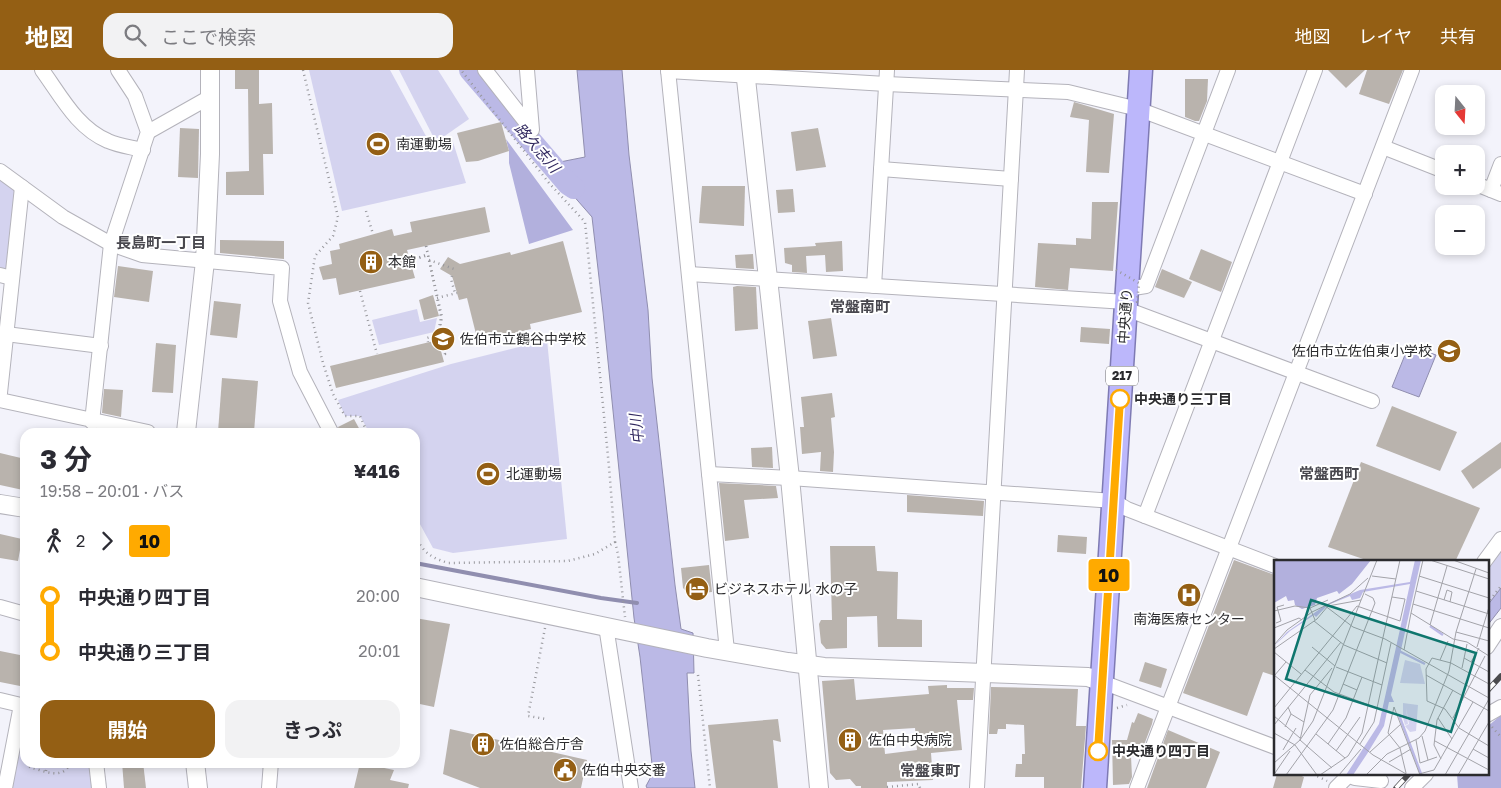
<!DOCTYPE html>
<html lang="ja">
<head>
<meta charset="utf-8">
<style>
	:root { --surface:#fff; --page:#f2f2f3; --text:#2b2b33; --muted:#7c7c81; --accent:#945f14 }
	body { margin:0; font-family:"Golos Text","Noto Sans JP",sans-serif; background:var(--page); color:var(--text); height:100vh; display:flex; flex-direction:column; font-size:19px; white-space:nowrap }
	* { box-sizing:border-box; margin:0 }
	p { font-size:16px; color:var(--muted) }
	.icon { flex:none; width:28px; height:28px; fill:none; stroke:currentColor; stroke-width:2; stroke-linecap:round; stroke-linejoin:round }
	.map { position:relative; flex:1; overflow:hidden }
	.sheet { position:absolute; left:20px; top:358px; width:400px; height:340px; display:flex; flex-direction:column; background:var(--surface); border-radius:15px; box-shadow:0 2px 8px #0003 }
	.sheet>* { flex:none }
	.badge { padding:0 10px; border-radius:4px; font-size:18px; line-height:32px }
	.needle { width:32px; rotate:162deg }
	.tools { position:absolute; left:1435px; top:15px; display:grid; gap:10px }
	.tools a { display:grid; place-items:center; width:50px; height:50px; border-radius:10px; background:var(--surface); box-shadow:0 2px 8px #0003; font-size:25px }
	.map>.badge { position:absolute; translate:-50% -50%; box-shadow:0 0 0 2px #fff }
	.legs { display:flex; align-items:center; gap:8px; height:55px; padding:0 20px; font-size:16px }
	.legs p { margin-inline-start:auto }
	.head { display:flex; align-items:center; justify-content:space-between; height:85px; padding:0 20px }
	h1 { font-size:28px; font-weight:700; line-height:38px }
	.button { display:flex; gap:10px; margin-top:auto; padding:10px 20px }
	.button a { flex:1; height:58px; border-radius:15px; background:var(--accent); color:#fff; font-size:20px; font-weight:700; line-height:58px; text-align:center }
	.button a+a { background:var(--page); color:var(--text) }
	ul { padding:0 20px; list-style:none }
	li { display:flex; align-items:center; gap:18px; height:55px; font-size:19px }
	li i { display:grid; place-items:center; width:8px; height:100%; margin:0 6px; background:currentColor }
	li i::after { content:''; width:12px; height:12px; margin:-6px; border:4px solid; border-radius:50%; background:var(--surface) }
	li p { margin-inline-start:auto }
	li:first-child i { background:linear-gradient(#0000 50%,currentColor 0) }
	li:last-child i { background:linear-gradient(currentColor 50%,#0000 0) }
	header { display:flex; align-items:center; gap:30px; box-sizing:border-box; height:70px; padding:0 25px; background:var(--accent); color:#fff }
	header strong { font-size:24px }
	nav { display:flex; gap:28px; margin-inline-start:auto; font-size:18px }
	.search { width:350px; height:45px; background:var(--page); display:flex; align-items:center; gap:12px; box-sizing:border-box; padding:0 18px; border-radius:15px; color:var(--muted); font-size:19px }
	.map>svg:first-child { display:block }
	.green { fill:#d4d3ef }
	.forest { fill:#b2b0dd }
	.water { fill:#bbb9e6; stroke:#908eaf }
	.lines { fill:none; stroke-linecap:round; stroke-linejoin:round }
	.stream { stroke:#908eaf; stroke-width:4 }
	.river { stroke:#bbb9e6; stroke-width:22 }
	.building { fill:#b9b3ad; fill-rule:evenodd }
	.minor-casing { stroke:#b4b3bb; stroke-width:16 }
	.tertiary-casing { stroke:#b4b3bb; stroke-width:20 }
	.trunk-casing { stroke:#7e7ab3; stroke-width:25 }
	.path { stroke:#97979c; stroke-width:2.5; stroke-dasharray:1 4; stroke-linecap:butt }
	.minor { stroke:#fff; stroke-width:14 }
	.tertiary { stroke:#fff; stroke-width:18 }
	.trunk { stroke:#bcb7fb; stroke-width:22 }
	.rail-casing { stroke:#4b4b4e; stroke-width:5.5 }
	.rail { stroke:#fff; stroke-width:4; stroke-dasharray:11; stroke-linecap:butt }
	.path-bridge { stroke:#97979c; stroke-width:2.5; stroke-dasharray:1 4; stroke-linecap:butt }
	.line-1-casing { stroke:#fff; stroke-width:11 }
	.line-1 { stroke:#fa0; stroke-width:8 }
	.stop-1-dot { fill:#fff; stroke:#fa0; stroke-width:2.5 }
	.labels { text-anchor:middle; stroke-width:4; stroke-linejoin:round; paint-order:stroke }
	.shield { fill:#fff; stroke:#6b6b6d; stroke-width:1 }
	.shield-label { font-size:12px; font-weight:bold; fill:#2b2b2e }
	.poi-label { font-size:14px; fill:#2b2b2e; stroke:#fff; text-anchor:start }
	.street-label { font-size:14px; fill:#2b2b2e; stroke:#fff }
	.stop-label { font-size:14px; font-weight:bold; fill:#2b2b2e; stroke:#fff; text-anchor:start }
	.water-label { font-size:15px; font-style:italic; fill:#322a60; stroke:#fff }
	.neighbourhood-label { font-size:15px; font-weight:bold; fill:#48474e; stroke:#fff }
	.inset-river { fill:none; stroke:#bbb9e6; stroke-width:2.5 }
	.inset-road { fill:none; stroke:#a3a3a9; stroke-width:1 }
	.view { fill:#0f766e; fill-opacity:0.15; stroke:#0f766e; stroke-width:2.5 }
	.inset-edge { fill:none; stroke:#2b2b2e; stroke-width:2.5 }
</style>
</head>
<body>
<header>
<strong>地図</strong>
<div class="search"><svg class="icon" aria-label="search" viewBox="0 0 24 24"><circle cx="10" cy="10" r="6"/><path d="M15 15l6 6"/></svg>ここで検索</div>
<nav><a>地図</a><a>レイヤ</a><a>共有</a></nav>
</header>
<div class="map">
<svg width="1501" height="718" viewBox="0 0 1501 718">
	<rect width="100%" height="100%" fill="#f3f3fb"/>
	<!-- green -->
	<g class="green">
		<polygon points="309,0 390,0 433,79 452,69 466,113 342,141"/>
		<polygon points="399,0 438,0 469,49 436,72"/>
		<polygon points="0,104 18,118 10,201 0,199"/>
		<polygon points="417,239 420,252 437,248 434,262 379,275 372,250"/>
		<polygon points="547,270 567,469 453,483 433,478 415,445 415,362 369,362 360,346 345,346 338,330 451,294"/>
		<polygon points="1501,480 1501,518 1487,536 1487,497"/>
		<polygon points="25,636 25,692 94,693 97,718 7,718"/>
	</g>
	<!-- forest -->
	<g class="forest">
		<polygon points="506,69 573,160 529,174 509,93 509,81"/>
		<polygon points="1501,645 1501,718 1458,718 1457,704 1487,704 1487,657"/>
	</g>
	<!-- water -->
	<g class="water">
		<polygon points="577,0 622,0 629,85 648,240 652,308 675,515 681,559 693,563 694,603 687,603 691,681 695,718 647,718 646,716 653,703 640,587 634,548 603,242 592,147 550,99 555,93 585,87"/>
		<polygon points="1409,275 1436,285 1419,327 1392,317"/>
		<polygon points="1501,518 1501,538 1487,556 1487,536"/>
	</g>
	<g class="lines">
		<!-- stream -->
		<polyline class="stream" points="415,493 601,528 637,533"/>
		<!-- river -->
		<polyline class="river" points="470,0 568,114 574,118"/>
	</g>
	<!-- building -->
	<g class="building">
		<polygon points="235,0 259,0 259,34 272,33 273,84 263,84 264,125 226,125 226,102 249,101 248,19 235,19"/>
		<polygon points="1328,0 1365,0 1346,18"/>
		<polygon points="1367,0 1403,0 1389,34 1359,24"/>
		<polygon points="1185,9 1208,9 1207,31 1199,51 1195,51 1185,47"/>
		<polygon points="1074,32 1114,44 1109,103 1086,102 1089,50 1070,47"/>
		<polygon points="501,52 509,81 478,91 466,92 457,63"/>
		<polygon points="180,58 199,59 198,108 178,107"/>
		<polygon points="818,58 826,97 796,101 791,62"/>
		<polygon points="702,116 745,116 744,156 699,153"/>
		<polygon points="793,119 795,142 778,143 776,120"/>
		<polygon points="1092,132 1118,132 1113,201 1070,198 1068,220 1035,217 1038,173 1076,175 1076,168 1091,169"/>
		<polygon points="485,137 490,162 407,180 415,208 339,225 336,208 323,210 319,197 332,194 330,181 340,179 339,174 392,159 394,166 412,162 410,152"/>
		<polygon points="220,170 284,171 284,189 220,183"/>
		<polygon points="563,171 582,242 530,254 531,259 478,272 467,228 459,230 452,206 440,199 448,187 460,194 510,182 511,185"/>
		<polygon points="842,171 843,201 826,202 825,185 806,186 807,203 792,202 792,195 785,193 784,178 816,176 815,173"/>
		<polygon points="1201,179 1232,192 1221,222 1189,209"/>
		<polygon points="753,184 754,199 736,198 735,185"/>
		<polygon points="118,196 153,201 149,232 114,227"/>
		<polygon points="1162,199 1192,212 1184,228 1155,217"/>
		<polygon points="737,216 756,217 758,259 735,261 733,217"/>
		<polygon points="433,225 439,246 424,250 419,230"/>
		<polygon points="214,231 241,234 237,268 210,265"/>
		<polygon points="831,248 837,286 813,289 808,251"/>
		<polygon points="1081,257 1110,259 1109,274 1080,272"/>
		<polygon points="438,270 444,292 336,318 330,296"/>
		<polygon points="156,273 176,275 173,323 152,322"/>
		<polygon points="222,308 258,311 254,362 218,362"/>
		<polygon points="104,319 123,320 121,347 102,343"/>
		<polygon points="832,323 835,347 831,348 834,382 833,402 820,401 821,382 802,384 800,357 804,357 801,327"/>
		<polygon points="1392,336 1457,362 1440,401 1376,376"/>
		<polygon points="354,349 361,362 340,362 338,357"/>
		<polygon points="1501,372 1501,398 1473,419 1461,401"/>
		<polygon points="772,377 773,398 752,397 751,378"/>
		<polygon points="0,383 25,389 25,413 23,420 0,415"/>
		<polygon points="1361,392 1480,438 1455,492 1372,492 1328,477"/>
		<polygon points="719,413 776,416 778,428 744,430 749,468 725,471"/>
		<polygon points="907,425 984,431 983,446 907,442"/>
		<polygon points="0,464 22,469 18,491 0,488"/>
		<polygon points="1058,465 1087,467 1086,484 1057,482"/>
		<polygon points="830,476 875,476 877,501 898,502 897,549 922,550 922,577 878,577 877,546 847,547 847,578 826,579 821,573 819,554 821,550 832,550"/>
		<polygon points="1234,490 1275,505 1275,606 1263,602 1247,646 1183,623"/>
		<polygon points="709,495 712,522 689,524 683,518 681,498"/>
		<polygon points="415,548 450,554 434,637 415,633"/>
		<polygon points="0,581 25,586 25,617 0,612"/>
		<polygon points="1145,592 1167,599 1161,618 1139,611"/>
		<path d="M854 609 856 630 929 624 928 616 947 615V618H974L973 630H957L962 680 931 683 933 710 887 712V718H861V716H856L850 709 836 710 830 703 822 611ZM915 658 917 680 885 684 883 660Z"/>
		<polygon points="991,617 1078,619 1076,656 1086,656 1081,718 1044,718 1044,707 1015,707 1016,694 1022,694 1022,684 1025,684 1024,655 1006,654 1006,659 998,659 997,664 989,664"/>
		<polygon points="1138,643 1153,649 1152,654 1139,688 1131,686 1132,707 1129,714 1113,715 1112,670 1127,670 1132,652 1134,653"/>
		<polygon points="778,649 781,672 773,670 778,718 716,718 708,655"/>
		<polygon points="450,659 587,690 581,718 480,718 443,704"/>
		<polygon points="1168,660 1220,682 1206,718 1147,718"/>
		<polygon points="122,692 143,692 146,718 124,718"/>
		<polygon points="360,693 394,700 390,710 409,714 408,718 354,718"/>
		<polygon points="1277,704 1297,704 1304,707 1301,718 1273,718"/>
	</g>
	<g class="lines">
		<!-- minor casing -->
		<g class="minor-casing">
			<g id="minor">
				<path d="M42 0C61 26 77 58 108 71 119 76 131 77 143 80"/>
				<polyline points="485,0 532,60 527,0"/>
				<polyline points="668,0 727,581"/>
				<polyline points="668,1 886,14 1068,22 1138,39 1365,124"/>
				<polyline points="148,62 210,27"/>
				<polyline points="1383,77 1444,101"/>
				<polyline points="881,99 1011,109"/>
				<polyline points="0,101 63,147 111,174 142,185 282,198 280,231 300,302 331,362"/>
				<polyline points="1476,114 1501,124"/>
				<polyline points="1491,120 1501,94"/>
				<polyline points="689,204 1126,232"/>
				<polyline points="0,205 12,208"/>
				<polyline points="874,216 887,0"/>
				<polyline points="1127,219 1146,216 1228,0"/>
				<polyline points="1126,239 1372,331"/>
				<polyline points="6,264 101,276"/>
				<polyline points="0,323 22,117"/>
				<polyline points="0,330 148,362"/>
				<polyline points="92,352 111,174 148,62 135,26 118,0"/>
				<polyline points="709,404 790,408 1114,431 1127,439 1145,446 1275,496"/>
				<polyline points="1145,446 1315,0"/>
				<polyline points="1484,492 1501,469"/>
				<polyline points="0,537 25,544"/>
				<polyline points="606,556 631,718"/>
				<polyline points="1487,577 1501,556"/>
				<polyline points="1102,612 1275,677"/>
				<polyline points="0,630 25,636"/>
				<polyline points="1487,645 1501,637"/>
				<polyline points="96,692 99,718"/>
				<polyline points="1345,704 1355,708 1381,711"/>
				<polyline points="5,718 21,635"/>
				<polyline points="269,718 271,692"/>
				<polyline points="977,718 1017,0"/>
				<polyline points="1137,718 1412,0"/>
				<polyline points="1336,718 1350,704"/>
				<polyline points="1412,718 1426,704"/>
			</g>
		</g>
		<!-- tertiary casing -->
		<g class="tertiary-casing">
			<g id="tertiary">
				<polyline points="745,0 790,408 819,718"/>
				<polyline points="186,362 205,191 210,84 210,0"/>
				<polyline points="0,434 25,438"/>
				<polyline points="415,517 707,578 788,592 824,597 1088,607 1102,612"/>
				<polyline points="195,692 198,718"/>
			</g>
		</g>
		<!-- trunk casing -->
		<g class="trunk-casing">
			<polyline id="trunk" points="1095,718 1141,0"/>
		</g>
		<!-- path -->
		<g class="path">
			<polyline points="303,0 338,147 333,166 315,186 308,233 323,293 333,324 345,346 360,346 367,362"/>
			<polyline points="366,141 373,164"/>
			<polyline points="426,176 441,247 438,264 427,268 428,272"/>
			<polyline points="429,190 457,200"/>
			<polyline points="410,191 428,185"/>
			<polyline points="452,206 451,209 455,223"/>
			<polyline points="360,221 377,284"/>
			<polyline points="437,228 457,223"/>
			<path d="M415 466C424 483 430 487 448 493L568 491 595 484 615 472 609 397 585 152 549 113 461 0"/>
			<polyline points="615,472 618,484 625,547"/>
			<polyline points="1487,534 1501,516"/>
			<polyline points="545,558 528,646 546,649"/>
			<polyline points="698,605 710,718"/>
			<polyline points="1117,638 1127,635"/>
			<polyline points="1492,657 1501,667"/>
			<path d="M27 692 30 697C43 701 65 711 70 692"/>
			<polyline points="46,701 48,692"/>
			<polyline points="1313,704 1327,711"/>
			<polyline points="887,717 919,714 920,718"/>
		</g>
		<!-- minor -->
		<use href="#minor" class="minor"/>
		<!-- tertiary -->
		<use href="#tertiary" class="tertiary"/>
		<!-- trunk -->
		<use href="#trunk" class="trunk"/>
		<!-- rail casing -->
		<g class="rail-casing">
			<g id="rail">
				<polyline points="1487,621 1501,606"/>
				<polyline points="1396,718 1409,704"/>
			</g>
		</g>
		<!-- rail -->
		<use href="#rail" class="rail"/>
		<!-- path-bridge -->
		<g class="path-bridge">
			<polyline points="426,176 442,247 439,264 445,284 442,285"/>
			<polyline points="410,191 428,184"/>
			<polyline points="1116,200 1139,213 1137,232 1139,234"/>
		</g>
	</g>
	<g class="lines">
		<!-- line-1 casing -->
		<g class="line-1-casing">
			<polyline id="line-1" points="1098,681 1120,329"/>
		</g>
		<!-- line-1 -->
		<use href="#line-1" class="line-1"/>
	</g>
	<!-- icons -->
	<defs>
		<g id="stadium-disc" transform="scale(1.25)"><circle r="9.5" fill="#945f14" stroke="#fff"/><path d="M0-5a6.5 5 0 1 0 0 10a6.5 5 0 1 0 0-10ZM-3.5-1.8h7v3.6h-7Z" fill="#fff"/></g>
		<g id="building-disc" transform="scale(1.25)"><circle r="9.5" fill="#945f14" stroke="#fff"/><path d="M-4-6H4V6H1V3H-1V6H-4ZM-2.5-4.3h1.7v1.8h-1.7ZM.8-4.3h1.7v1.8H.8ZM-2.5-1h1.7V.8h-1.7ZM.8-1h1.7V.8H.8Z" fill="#fff"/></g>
		<g id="school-disc" transform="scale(1.25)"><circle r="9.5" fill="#945f14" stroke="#fff"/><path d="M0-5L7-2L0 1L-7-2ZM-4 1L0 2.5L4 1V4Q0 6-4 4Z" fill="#fff"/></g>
		<g id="hotel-disc" transform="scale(1.25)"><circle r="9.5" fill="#945f14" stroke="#fff"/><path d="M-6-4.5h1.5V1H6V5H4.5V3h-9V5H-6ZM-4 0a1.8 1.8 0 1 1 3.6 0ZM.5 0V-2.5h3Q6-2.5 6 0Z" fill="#fff"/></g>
		<g id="hospital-disc" transform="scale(1.25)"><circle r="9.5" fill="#945f14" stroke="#fff"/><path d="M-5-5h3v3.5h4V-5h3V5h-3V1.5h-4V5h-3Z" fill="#fff"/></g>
		<g id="civic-disc" transform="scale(1.25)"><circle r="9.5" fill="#945f14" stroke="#fff"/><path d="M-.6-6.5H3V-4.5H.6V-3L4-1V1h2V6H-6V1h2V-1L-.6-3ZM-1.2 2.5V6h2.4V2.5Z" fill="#fff"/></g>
	</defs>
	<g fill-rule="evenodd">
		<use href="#stadium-disc" x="378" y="74"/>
		<use href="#building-disc" x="371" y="192"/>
		<use href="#school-disc" x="443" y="269"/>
		<use href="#school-disc" x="1449" y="281"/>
		<use href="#stadium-disc" x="488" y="404"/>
		<use href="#hotel-disc" x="697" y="519"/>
		<use href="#hospital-disc" x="1189" y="525"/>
		<use href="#building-disc" x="850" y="670"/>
		<use href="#building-disc" x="483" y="674"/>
		<use href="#civic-disc" x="565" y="700"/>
	</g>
	<!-- markers -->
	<g class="stop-1-dot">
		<circle cx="1120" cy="329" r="9"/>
		<circle cx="1098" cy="681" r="9"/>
	</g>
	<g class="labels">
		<!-- shield labels -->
		<rect class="shield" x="1106" y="296.5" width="32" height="19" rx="4"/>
		<g class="shield-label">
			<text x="1122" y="310">217</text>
		</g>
		<!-- poi labels -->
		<g class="poi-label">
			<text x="396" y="79">南運動場</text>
			<text x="388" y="197">本館</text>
			<text x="460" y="274">佐伯市立鶴谷中学校</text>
			<text x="1432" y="286" text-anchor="end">佐伯市立佐伯東小学校</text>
			<text x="506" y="409">北運動場</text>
			<text x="714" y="524">ビジネスホテル 水の子</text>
			<text x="1189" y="554" text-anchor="middle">南海医療センター</text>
			<text x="868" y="675">佐伯中央病院</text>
			<text x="500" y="679">佐伯総合庁舎</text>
			<text x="582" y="705">佐伯中央交番</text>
		</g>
		<!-- street labels -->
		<g class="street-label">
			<text transform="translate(1125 246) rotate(-86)" y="5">中央通り</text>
		</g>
		<!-- stop labels -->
		<g class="stop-label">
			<text x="1134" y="334">中央通り三丁目</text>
			<text x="1112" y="686">中央通り四丁目</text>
		</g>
		<!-- water labels -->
		<g class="water-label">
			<text transform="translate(537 78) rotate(49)" y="5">路久志川</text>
			<text transform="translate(637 359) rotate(-96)" y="5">中川</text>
		</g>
		<!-- neighbourhood labels -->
		<g class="neighbourhood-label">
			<text x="161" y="178">長島町一丁目</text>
			<text x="860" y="242">常盤南町</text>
			<text x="1329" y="409">常盤西町</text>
			<text x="930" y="706">常盤東町</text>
		</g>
	</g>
	<!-- overview -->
	<g transform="translate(1274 490)">
		<rect width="215" height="215" fill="#f3f3fb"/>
		<path d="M131 100 146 104 151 124 126 123ZM129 143 144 145 142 171 136 172 131 166 135 164 132 148 134 164 131 165 129 158Z" fill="#d4d3ef"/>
		<path d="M0 0H97L78 24 65 34 63 31 43 38 41 45 28 49 21 45 20 40 14 41 12 36 0 43Z" fill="#b2b0dd"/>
		<path d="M141 0H147L117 135 120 142H115L110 166 93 194 79 215H72L105 164 136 24 89 32 86 38 78 40 76 36 54 45 42 57 40 55 16 71 0 86 13 72 53 44 86 30 136 22Z" fill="#bbb9e6"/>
		<path class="inset-river" d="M156 66 169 75M125 91 151 104M125 155 147 214"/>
		<path class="inset-road" d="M149 0 139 44 215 68M156 0 215 19M179 0 215 13M98 16 122 19M145 16 215 38M142 31 215 54M170 40 173 30 178 32 176 42M139 44 137 53 179 79 193 82 215 96M50 45 79 67 111 79 215 138M36 48 54 40M0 51 21 46 36 48 41 60M40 61 70 85 113 103M2 63 7 61 3 47 10 45M156 65 173 6M0 68 25 58 28 60M182 72 215 81M0 85 13 70 38 52 76 34 94 18M38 87 61 106M203 87 215 47M0 89 43 59 54 46 87 40M130 90 137 53M0 92 27 114M190 98 215 112M166 100 174 81M197 102 205 88M62 107 108 125M188 108 193 84M31 110 60 132 103 148M0 115 99 195 134 215M152 115 215 151M0 116 12 102M69 124 83 130M215 124 177 103 158 98 152 109 153 141 171 149 185 168 215 186M0 148 83 46 126 61 131 39 118 37M17 154 30 162M0 156 26 178M164 158 178 179M179 158 211 96M0 165 67 82M11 167 17 154 14 147M0 173 21 185 43 215M42 174 71 198M148 176 154 200M142 180 146 203 163 197M161 181 215 210M54 184 72 158 88 117M86 184 100 162 117 83M199 189 215 198M9 190 22 168M62 191 86 157M96 192 127 164M167 199 160 185 163 160 179 130M115 202 137 189M0 203 26 180 39 161 103 0M58 208 26 180 36 135 58 108M1 213 16 191M132 213 126 188 114 173 120 147 146 215M145 214 160 210 199 142M12 215 59 150 101 43 99 38 91 34M46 215 74 196 88 173 126 0M65 215 87 189M92 215 113 194 145 178 151 171 175 111 182 72 202 9M171 215 215 139M184 215 215 162"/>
		<path class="view" d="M37 40 202 93 177 172 12 119Z"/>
		<rect width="215" height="215" class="inset-edge"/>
	</g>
</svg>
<div class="tools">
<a><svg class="needle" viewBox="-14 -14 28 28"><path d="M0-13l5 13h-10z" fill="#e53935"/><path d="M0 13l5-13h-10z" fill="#7c7c81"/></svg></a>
<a>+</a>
<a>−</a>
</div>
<b class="badge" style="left:1109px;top:505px;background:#fa0;color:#111">10</b>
<section class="sheet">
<div class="head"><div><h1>3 分</h1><p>19:58 – 20:01 · バス</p></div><b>¥416</b></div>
<div class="legs"><svg class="icon" aria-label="walk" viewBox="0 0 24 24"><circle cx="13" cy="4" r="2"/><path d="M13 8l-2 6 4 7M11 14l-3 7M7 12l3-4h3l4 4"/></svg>2<svg class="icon" aria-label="forward" viewBox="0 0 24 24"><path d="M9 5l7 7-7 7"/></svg><b class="badge" style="background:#fa0;color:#111">10</b></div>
<ul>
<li><i style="color:#fa0"></i><b>中央通り四丁目</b><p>20:00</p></li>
<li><i style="color:#fa0"></i><b>中央通り三丁目</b><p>20:01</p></li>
</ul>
<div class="button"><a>開始</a><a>きっぷ</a></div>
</section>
</div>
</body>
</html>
